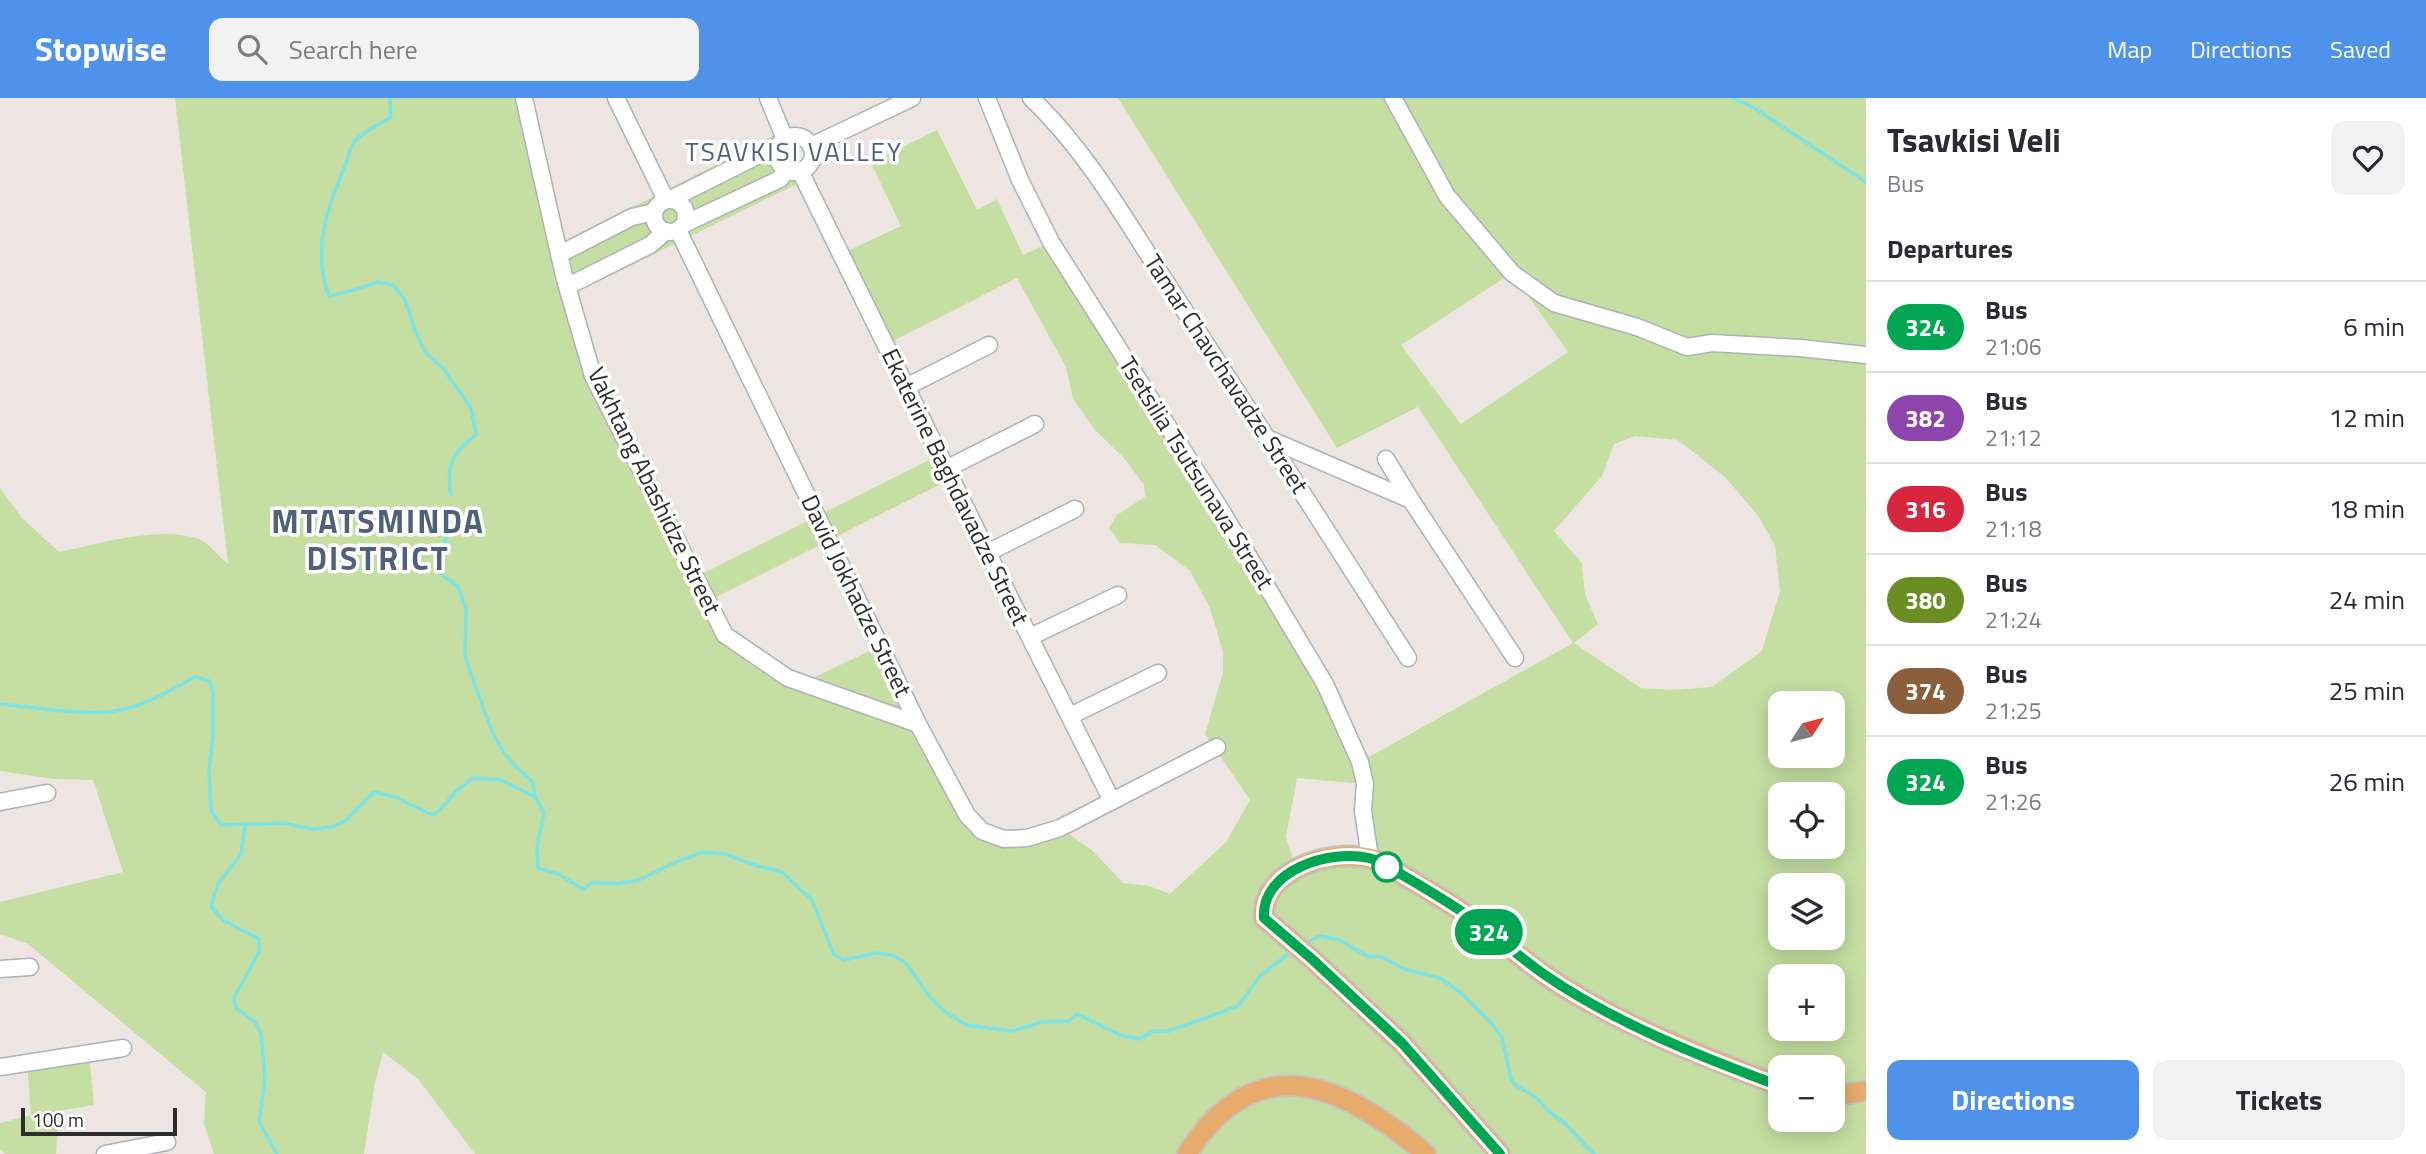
<!DOCTYPE html>
<html lang="en">
<head>
<meta charset="utf-8">
<style>
	:root { --surface:#fff; --page:#f2f2f3; --text:#2b2b33; --muted:#7c7c81; --line:#e1e1e2; --accent:#4e92ec }
	body { margin:0; font-family:"Titillium Web",sans-serif; background:var(--page); color:var(--text); height:100vh; display:flex; flex-direction:column; font-size:26px; white-space:nowrap }
	* { box-sizing:border-box; margin:0 }
	p { font-size:23px; color:var(--muted) }
	.icon { flex:none; width:38px; height:38px; fill:none; stroke:currentColor; stroke-width:2; stroke-linecap:round; stroke-linejoin:round }
	.map { position:relative; flex:1; overflow:hidden }
	.panel { display:flex; flex-direction:column; background:var(--surface); width:560px }
	.panel>* { flex:none }
	.badge { padding:0 14px; border-radius:23px; font-size:24px; line-height:46px }
	.needle { width:46px; rotate:54deg }
	.buttons { position:absolute; left:1768px; top:593px; display:grid; gap:14px }
	.buttons a { display:grid; place-items:center; width:77px; height:77px; border-radius:14px; background:var(--surface); box-shadow:0 4px 18px #0003; font-size:35px }
	.scale { position:absolute; left:21px; bottom:18px; width:156px; box-sizing:border-box; padding-left:7px; border:4px solid #2d2d2d; border-top:0; font-size:19px; line-height:24px; white-space:nowrap; color:#2d2d2d; -webkit-text-stroke:5px #fff; paint-order:stroke }
	.map>.badge { position:absolute; translate:-50% -50%; box-shadow:0 0 0 4px #fff }
	h2 { padding:0 21px; font-size:26px; line-height:63px }
	.round { display:grid; place-items:center; flex:none; width:74px; height:74px; border-radius:14px; background:var(--page) }
	.headline { display:flex; align-items:center; justify-content:space-between; height:119px; padding:0 21px }
	h1 { font-size:33px; font-weight:700; line-height:52px }
	.button { display:flex; gap:14px; margin-top:auto; padding:14px 21px }
	.button a { flex:1; height:80px; border-radius:14px; background:var(--accent); color:#fff; font-size:28px; font-weight:700; line-height:80px; text-align:center }
	.button a+a { background:var(--page); color:var(--text) }
	ul { padding:0; list-style:none }
	li { display:flex; align-items:center; gap:21px; height:91px; padding:0 21px; border-top:2px solid var(--line) }
	li div { flex:1 }
	li b { display:block; font-size:26px }
	li em { font-style:normal }
	li .badge { min-width:77px; font-weight:700; text-align:center }
	header { display:flex; align-items:center; gap:42px; box-sizing:border-box; height:98px; padding:0 35px; background:var(--accent); color:#fff }
	header strong { font-size:33px }
	nav { display:flex; gap:38px; margin-inline-start:auto; font-size:24px }
	.search { width:490px; height:63px; background:var(--page); display:flex; align-items:center; gap:18px; box-sizing:border-box; padding:0 24px; border-radius:14px; color:var(--muted); font-size:26px }
	main { display:flex; flex:1; min-height:0 }
	.map>svg:first-child { display:block }
	.green { fill:#c5dfa2; fill-rule:evenodd }
	.lines { fill:none; stroke-linecap:round; stroke-linejoin:round }
	.stream { stroke:#7ce4e6; stroke-width:3.5 }
	.minor-casing { stroke:#adb2b8; stroke-width:19 }
	.major-casing { stroke:#c4c4c4; stroke-width:23 }
	.minor { stroke:#fff; stroke-width:16 }
	.major { stroke:#e7ac6c; stroke-width:19 }
	.line-casing { stroke:#fff; stroke-width:16 }
	.line { stroke:#00a651; stroke-width:10 }
	.stop-dot { fill:#fff; stroke:#00a651; stroke-width:3.5 }
	.labels { text-anchor:middle; stroke-width:7; stroke-linejoin:round; paint-order:stroke }
	.street-label { font-size:24px; fill:#2d2d2d; stroke:#fff }
	.neighbourhood-label { font-size:26px; letter-spacing:2px; fill:#50627b; stroke:#fff }
	.district-label { font-size:32px; font-weight:bold; letter-spacing:2px; fill:#50627b; stroke:#fff }
</style>
</head>
<body>
<header>
<strong>Stopwise</strong>
<div class="search"><svg class="icon" aria-label="search" viewBox="0 0 24 24"><circle cx="10" cy="10" r="6"/><path d="M15 15l6 6"/></svg>Search here</div>
<nav><a>Map</a><a>Directions</a><a>Saved</a></nav>
</header>
<main>
<div class="map">
<svg width="1866" height="1056" viewBox="0 0 1866 1056">
	<rect width="100%" height="100%" fill="#ede5e1"/>
	<!-- green -->
	<g class="green">
		<path d="M175 0H524L558 147 782 33 779 47 800 73 805 82 570 197 593 278 696 479 939 357 951 381 708 503 725 536 802 585 880 548 967 717 1004 741 1060 730 1092 752 1123 785 1149 788 1170 796 1226 744 1250 702 1205 636 1223 574V554L1210 510 1190 473 1155 447 1120 445 1109 430 1117 417 1145 399 1144 387 1125 361 1095 332 1073 301 1066 269 1017 180 885 247 841 156 901 128 871 65 937 32 977 112 997 101 1023 157 1051 144 1197 376 1360 664 1573 545 1418 309 1337 350 1118 0H1866V1056H475L418 981 383 954 375 984 364 1056H214L204 1026 206 994 28 846 0 836V804L123 774 93 682 54 681 0 673V390L22 420 59 454C98 446 160 427 199 441 209 445 219 459 228 466ZM1512 175 1568 254 1461 326 1401 247ZM1635 338 1678 342 1726 380 1759 419 1775 448 1780 493 1762 553 1712 589 1671 592 1641 590 1574 545 1598 526 1585 497 1582 465 1554 433 1602 378 1614 346ZM1780 606H1832V658H1780ZM1297 680 1364 686 1369 760 1296 771 1286 739ZM1780 696H1832V749H1780ZM1780 788H1832V840H1780ZM1780 878H1832V931H1780ZM1780 970H1832V1022H1780Z"/>
		<polygon points="89,955 94,1007 59,1013 56,1056 5,1056 0,1051 0,1025 31,1017 27,964"/>
	</g>
	<g class="lines">
		<!-- stream -->
		<g class="stream">
			<path d="M390 0 391 19C380 26 364 33 355 43 350 49 348 60 345 68 327 110 312 153 329 198L351 193 378 184 393 187 405 202 416 235 426 255 443 270 471 310 476 337C454 353 445 368 451 396"/>
			<polyline points="1733,0 1754,10 1866,84"/>
			<polyline points="453,422 444,446 435,459 440,475 458,489 466,511 465,559 492,634 504,655 517,670 533,684 535,699"/>
			<path d="M0 606C32 609 91 619 120 612 148 606 171 592 195 579L209 583 213 594V638L209 672 211 713 221 727 282 725 313 731 331 729 345 723 374 694 395 699 432 717 439 713 457 692 473 680 501 682 535 699 544 714 537 749 538 770 558 776 583 791 593 784 615 786 639 782 676 764 703 754 725 756 757 768 782 774 812 802 834 857 844 862 877 855 891 857 905 864 930 899 944 913 966 927 1012 933 1042 924 1069 923 1077 916 1120 937 1139 941 1154 933H1169L1238 908 1260 878 1292 853"/>
			<polyline points="245,728 241,756 218,786 211,808 223,822 259,841 259,854 234,900 236,910 255,924 261,935 265,981 259,1024 277,1056"/>
			<polyline points="1305,846 1319,838 1337,841 1367,858 1382,859 1404,871 1440,880 1461,895 1492,926 1502,940 1511,981 1515,987 1537,1000 1547,1012 1564,1025 1594,1056"/>
		</g>
		<!-- minor casing -->
		<g class="minor-casing">
			<g id="minor">
				<polyline points="524,0 564,178 593,278 725,537 788,580 918,626"/>
				<polyline points="616,0 666,102"/>
				<polyline points="768,0 785,41"/>
				<polyline points="987,0 1020,82 1051,144 1221,412 1325,586 1360,664 1365,686 1363,713 1370,760"/>
				<path d="M1031 0C1090 56 1130 130 1175 198 1253 318 1331 439 1408 560"/>
				<polyline points="1393,0 1447,98 1512,175 1554,205 1637,229 1687,249 1712,245 1800,250 1866,257"/>
				<circle cx="795" cy="56" r="18"/>
				<polyline points="811,48 912,0"/>
				<polyline points="800,73 1012,504 1112,703"/>
				<polyline points="671,101 769,52 777,53"/>
				<circle cx="670" cy="118" r="16"/>
				<polyline points="684,126 780,81 786,72"/>
				<polyline points="678,132 918,626 967,717 982,733 1004,741 1027,740 1060,730 1217,649"/>
				<polyline points="560,156 632,119 654,114"/>
				<polyline points="568,188 650,147 666,133"/>
				<polyline points="906,289 989,247"/>
				<polyline points="1269,341 1411,402 1515,560"/>
				<polyline points="1386,361 1411,402"/>
				<polyline points="946,371 1035,326"/>
				<polyline points="987,455 1075,411"/>
				<polyline points="1030,539 1118,497"/>
				<polyline points="1070,618 1158,575"/>
				<polyline points="0,704 47,695"/>
				<polyline points="0,871 30,869"/>
				<polyline points="0,969 123,950"/>
				<polyline points="105,1056 167,1044"/>
			</g>
		</g>
		<!-- major casing -->
		<g class="major-casing">
			<g id="major">
				<polyline points="1832,998 1866,993"/>
				<path d="M1187 1056C1257 946 1343 986 1426 1056"/>
				<path d="M1500 1056 1402 945 1313 862 1264 820C1261 772 1330 751 1369 760 1384 764 1398 775 1411 782 1434 796 1457 809 1478 825 1501 842 1522 861 1545 877 1615 925 1701 958 1780 988"/>
			</g>
		</g>
		<!-- minor -->
		<use href="#minor" class="minor"/>
		<!-- major -->
		<use href="#major" class="major"/>
	</g>
	<g class="lines">
		<!-- line casing -->
		<g class="line-casing">
			<path id="line" d="M1500 1056 1402 945 1313 862 1264 820C1261 772 1330 751 1369 760 1384 764 1398 775 1411 782 1434 796 1457 809 1478 825 1501 842 1522 861 1545 877 1615 925 1701 959 1780 988"/>
		</g>
		<!-- line -->
		<use href="#line" class="line"/>
	</g>
	<!-- markers -->
	<circle class="stop-dot" cx="1387" cy="769" r="14"/>
	<g class="labels">
		<!-- street labels -->
		<g class="street-label">
			<text transform="translate(1226 276) rotate(57)" y="8">Tamar Chavchavadze Street</text>
			<text transform="translate(1196 375) rotate(58)" y="8">Tsetsilia Tsutsunava Street</text>
			<text transform="translate(955 389) rotate(64)" y="8">Ekaterine Baghdavadze Street</text>
			<text transform="translate(654 393) rotate(64)" y="8">Vakhtang Abashidze Street</text>
			<text transform="translate(856 498) rotate(64)" y="8">David Jokhadze Street</text>
		</g>
		<!-- neighbourhood labels -->
		<g class="neighbourhood-label">
			<text x="794" y="63">TSAVKISI VALLEY</text>
		</g>
		<!-- district labels -->
		<g class="district-label">
			<text x="378" y="435">MTATSMINDA<tspan x="378" dy="37">DISTRICT</tspan></text>
		</g>
	</g>
</svg>
<div class="buttons">
<a><svg class="needle" viewBox="-14 -14 28 28"><path d="M0-13l5 13h-10z" fill="#e53935"/><path d="M0 13l5-13h-10z" fill="#7c7c81"/></svg></a>
<a><svg class="icon" aria-label="locate" viewBox="0 0 24 24"><circle cx="12" cy="12" r="6"/><path d="M12 2v4M12 18v4M2 12h4M18 12h4"/></svg></a>
<a><svg class="icon" aria-label="layers" viewBox="0 0 24 24"><path d="M12 4l9 5-9 5-9-5zM3 14l9 5 9-5"/></svg></a>
<a>+</a>
<a>−</a>
</div>
<div class="scale">100 m</div>
<b class="badge" style="left:1489px;top:834px;background:#00a651;color:#fff">324</b>
</div>
<section class="panel">
<div class="headline"><div><h1>Tsavkisi Veli</h1><p>Bus</p></div><a class="round"><svg class="icon" aria-label="heart" viewBox="0 0 24 24"><path d="M12 20l-8-8c-3-5 5-10 8-4 3-6 11-1 8 4z"/></svg></a></div>
<h2>Departures</h2>
<ul>
<li><span class="badge" style="background:#00a651;color:#fff">324</span><div><b>Bus</b><p>21:06</p></div><em>6 min</em></li>
<li><span class="badge" style="background:#8e44ad;color:#fff">382</span><div><b>Bus</b><p>21:12</p></div><em>12 min</em></li>
<li><span class="badge" style="background:#d7263d;color:#fff">316</span><div><b>Bus</b><p>21:18</p></div><em>18 min</em></li>
<li><span class="badge" style="background:#6b8e23;color:#fff">380</span><div><b>Bus</b><p>21:24</p></div><em>24 min</em></li>
<li><span class="badge" style="background:#8b5e3c;color:#fff">374</span><div><b>Bus</b><p>21:25</p></div><em>25 min</em></li>
<li><span class="badge" style="background:#00a651;color:#fff">324</span><div><b>Bus</b><p>21:26</p></div><em>26 min</em></li>
</ul>
<div class="button"><a>Directions</a><a>Tickets</a></div>
</section>
</main>
</body>
</html>
